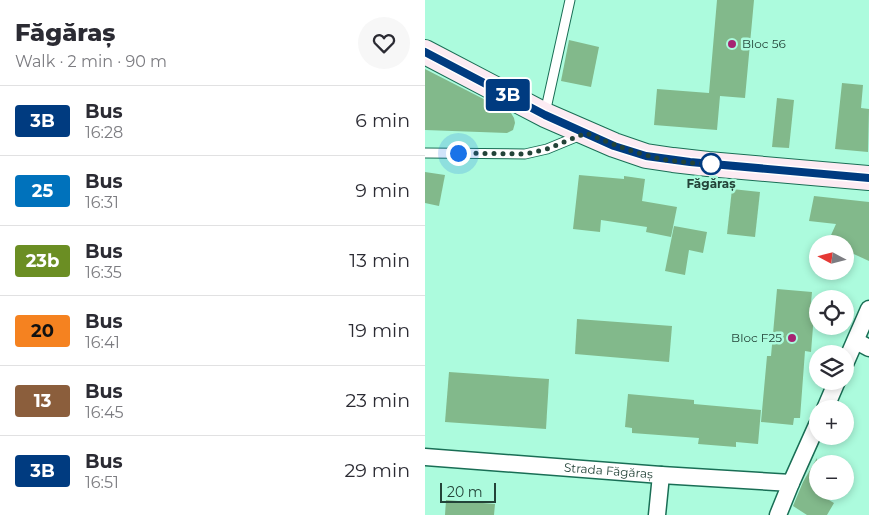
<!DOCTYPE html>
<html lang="en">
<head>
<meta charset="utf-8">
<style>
	:root { --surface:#fff; --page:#f7f7f7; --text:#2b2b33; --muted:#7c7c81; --line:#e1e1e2 }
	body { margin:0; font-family:Montserrat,sans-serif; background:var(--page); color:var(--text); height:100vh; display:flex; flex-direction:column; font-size:19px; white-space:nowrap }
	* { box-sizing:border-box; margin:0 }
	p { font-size:16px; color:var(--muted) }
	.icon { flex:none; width:28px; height:28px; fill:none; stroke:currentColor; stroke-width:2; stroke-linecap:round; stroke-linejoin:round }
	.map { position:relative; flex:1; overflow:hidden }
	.sheet { display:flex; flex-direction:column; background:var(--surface); width:425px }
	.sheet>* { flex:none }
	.badge { padding:0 10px; border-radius:4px; font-size:18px; line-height:32px }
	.needle { width:32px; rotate:277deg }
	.tools { position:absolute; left:384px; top:235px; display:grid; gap:10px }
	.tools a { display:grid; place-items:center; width:45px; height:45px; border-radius:50%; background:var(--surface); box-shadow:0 2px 8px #0003; font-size:25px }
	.scale { position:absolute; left:15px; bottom:12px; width:56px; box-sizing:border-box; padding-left:5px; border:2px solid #234338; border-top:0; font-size:14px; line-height:18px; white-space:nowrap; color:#234338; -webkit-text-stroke:4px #acfbdd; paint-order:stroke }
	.you { position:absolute; width:25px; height:25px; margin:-12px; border:4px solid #fff; border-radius:50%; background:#1a73e8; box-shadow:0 0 0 8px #1a73e833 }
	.map>.badge { position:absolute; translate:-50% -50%; box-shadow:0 0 0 2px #fff }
	.round { display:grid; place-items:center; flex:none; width:52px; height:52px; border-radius:26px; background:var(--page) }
	.headline { display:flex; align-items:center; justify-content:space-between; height:85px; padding:0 15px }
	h1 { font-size:24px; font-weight:800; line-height:38px }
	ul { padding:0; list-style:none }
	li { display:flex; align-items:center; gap:15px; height:70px; padding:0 15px; border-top:1px solid var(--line) }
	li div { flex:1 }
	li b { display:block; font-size:19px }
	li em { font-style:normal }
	li .badge { min-width:55px; font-weight:700; text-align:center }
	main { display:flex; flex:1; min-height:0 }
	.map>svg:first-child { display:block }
	.building { fill:#82b98b }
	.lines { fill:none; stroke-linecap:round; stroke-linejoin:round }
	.service-casing { stroke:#196e55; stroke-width:11 }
	.minor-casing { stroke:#196e55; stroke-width:19 }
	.secondary-casing { stroke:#196e55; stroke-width:26 }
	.service { stroke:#fff; stroke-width:9 }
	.minor { stroke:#fff; stroke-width:16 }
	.secondary { stroke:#fcebf3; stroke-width:24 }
	.line-casing { stroke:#fff; stroke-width:11 }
	.line { stroke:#003b80; stroke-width:8 }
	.walk { stroke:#234338; stroke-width:5; stroke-dasharray:0 9 }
	.poi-dot { fill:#a62472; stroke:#acfbdd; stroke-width:2 }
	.stop-dot { fill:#fff; stroke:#003b80; stroke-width:2.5 }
	.labels { text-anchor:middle; stroke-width:5; stroke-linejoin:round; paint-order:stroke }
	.poi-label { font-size:12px; fill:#234338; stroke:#acfbdd; text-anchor:start }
	.stop-label { font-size:12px; font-weight:bold; fill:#234338; stroke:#acfbdd }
	.street-label { font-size:12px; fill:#234338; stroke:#acfbdd }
</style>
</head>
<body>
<main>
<section class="sheet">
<div class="headline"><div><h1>Făgăraș</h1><p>Walk · 2 min · 90 m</p></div><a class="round"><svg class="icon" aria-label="heart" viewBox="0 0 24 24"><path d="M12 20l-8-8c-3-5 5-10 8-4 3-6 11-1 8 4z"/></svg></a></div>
<ul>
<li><span class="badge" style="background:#003b80;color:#fff">3B</span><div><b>Bus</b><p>16:28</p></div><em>6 min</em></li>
<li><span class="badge" style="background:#0072bc;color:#fff">25</span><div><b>Bus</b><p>16:31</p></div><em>9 min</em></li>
<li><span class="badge" style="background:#6b8e23;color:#fff">23b</span><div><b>Bus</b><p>16:35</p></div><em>13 min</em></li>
<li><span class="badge" style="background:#f58220;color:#111">20</span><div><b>Bus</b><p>16:41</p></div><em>19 min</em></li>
<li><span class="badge" style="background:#8b5e3c;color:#fff">13</span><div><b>Bus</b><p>16:45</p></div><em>23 min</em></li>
<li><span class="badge" style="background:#003b80;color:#fff">3B</span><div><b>Bus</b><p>16:51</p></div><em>29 min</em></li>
</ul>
</section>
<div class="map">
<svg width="444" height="515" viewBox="0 0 444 515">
	<rect width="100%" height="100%" fill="#acfbdd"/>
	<!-- building -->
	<g class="building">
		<polygon points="292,0 329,0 320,98 295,96 292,130 229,125 232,89 284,93"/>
		<polygon points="144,40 174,47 166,87 136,81"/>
		<polygon points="0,69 86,113 89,118 90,123 88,130 82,133 0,130"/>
		<polygon points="417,83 438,85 436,108 444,109 443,152 410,149"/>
		<polygon points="352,98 369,100 364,148 347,147"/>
		<polygon points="0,172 20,175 14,206 0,203"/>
		<polygon points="154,175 199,179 199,176 220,179 217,201 252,207 246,237 221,232 222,227 176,220 175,232 148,229"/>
		<polygon points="307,189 335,192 330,237 302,234"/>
		<polygon points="389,196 444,202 444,261 420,250 420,244 402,244 411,224 384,221"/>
		<polygon points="249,226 282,232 278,253 264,250 260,275 240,271"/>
		<polygon points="352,289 387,292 385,314 389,314 386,352 380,351 375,418 369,418 368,425 336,422 342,356 346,356"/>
		<polygon points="152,319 247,326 244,362 150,354"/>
		<polygon points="24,372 124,379 121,429 20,422"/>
		<polygon points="203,394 269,400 269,404 336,410 333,444 311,442 311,447 273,444 274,438 207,433 207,428 200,427"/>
		<polygon points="392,458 392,493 409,503 402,515 382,515 368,506 378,482"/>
		<polygon points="21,500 70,504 69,515 20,515"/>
	</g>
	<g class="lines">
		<!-- service casing -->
		<g class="service-casing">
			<g id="service">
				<polyline points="120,113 145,0"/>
				<polyline points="0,153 100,154 122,149 156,135"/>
			</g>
		</g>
		<!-- minor casing -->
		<g class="minor-casing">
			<g id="minor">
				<polyline points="431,341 444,348"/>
				<polyline points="420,364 444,309"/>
				<polyline points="400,409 412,381"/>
				<path id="s1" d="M0 457 236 475 366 483"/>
				<polyline points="232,515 236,475"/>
				<polyline points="353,515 366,483 392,425"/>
			</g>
		</g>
		<!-- secondary casing -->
		<g class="secondary-casing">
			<polyline id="secondary" points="0,52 120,115 189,145 221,156 248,160 283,164 444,178"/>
		</g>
		<!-- service -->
		<use href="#service" class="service"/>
		<!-- minor -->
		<use href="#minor" class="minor"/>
		<!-- secondary -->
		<use href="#secondary" class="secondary"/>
	</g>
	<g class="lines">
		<!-- line casing -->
		<g class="line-casing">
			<polyline id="line" points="0,52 120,115 189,146 221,156 265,162 444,178"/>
		</g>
		<!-- line -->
		<use href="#line" class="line"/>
		<!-- walk -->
		<path class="walk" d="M33 153 100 154 122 149 161 133C180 141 199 149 220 155 241 161 264 163 286 164"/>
	</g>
	<!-- markers -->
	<g class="poi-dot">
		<circle cx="307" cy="44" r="5"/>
		<circle cx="367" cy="338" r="5"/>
	</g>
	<circle class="stop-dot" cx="286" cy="164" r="10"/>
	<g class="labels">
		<!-- poi labels -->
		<g class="poi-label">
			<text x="317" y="48">Bloc 56</text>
			<text x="357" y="342" text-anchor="end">Bloc F25</text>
		</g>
		<!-- stop labels -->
		<g class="stop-label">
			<text x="286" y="188">Făgăraș</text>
		</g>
		<!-- street labels -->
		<g class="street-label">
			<text dy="4" stroke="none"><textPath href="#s1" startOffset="184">Strada Făgăraș</textPath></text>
		</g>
	</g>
</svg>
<div class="tools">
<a><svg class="needle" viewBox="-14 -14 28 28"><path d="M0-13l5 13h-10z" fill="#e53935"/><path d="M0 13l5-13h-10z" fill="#7c7c81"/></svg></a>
<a><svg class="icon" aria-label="locate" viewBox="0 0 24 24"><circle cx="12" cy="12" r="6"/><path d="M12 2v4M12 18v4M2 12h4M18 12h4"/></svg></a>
<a><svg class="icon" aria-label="layers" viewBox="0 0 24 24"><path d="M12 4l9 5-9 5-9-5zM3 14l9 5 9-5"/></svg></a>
<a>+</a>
<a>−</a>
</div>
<div class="scale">20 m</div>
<div class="you" style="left:33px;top:153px"></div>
<b class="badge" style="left:83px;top:95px;background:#003b80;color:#fff">3B</b>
</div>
</main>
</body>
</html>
